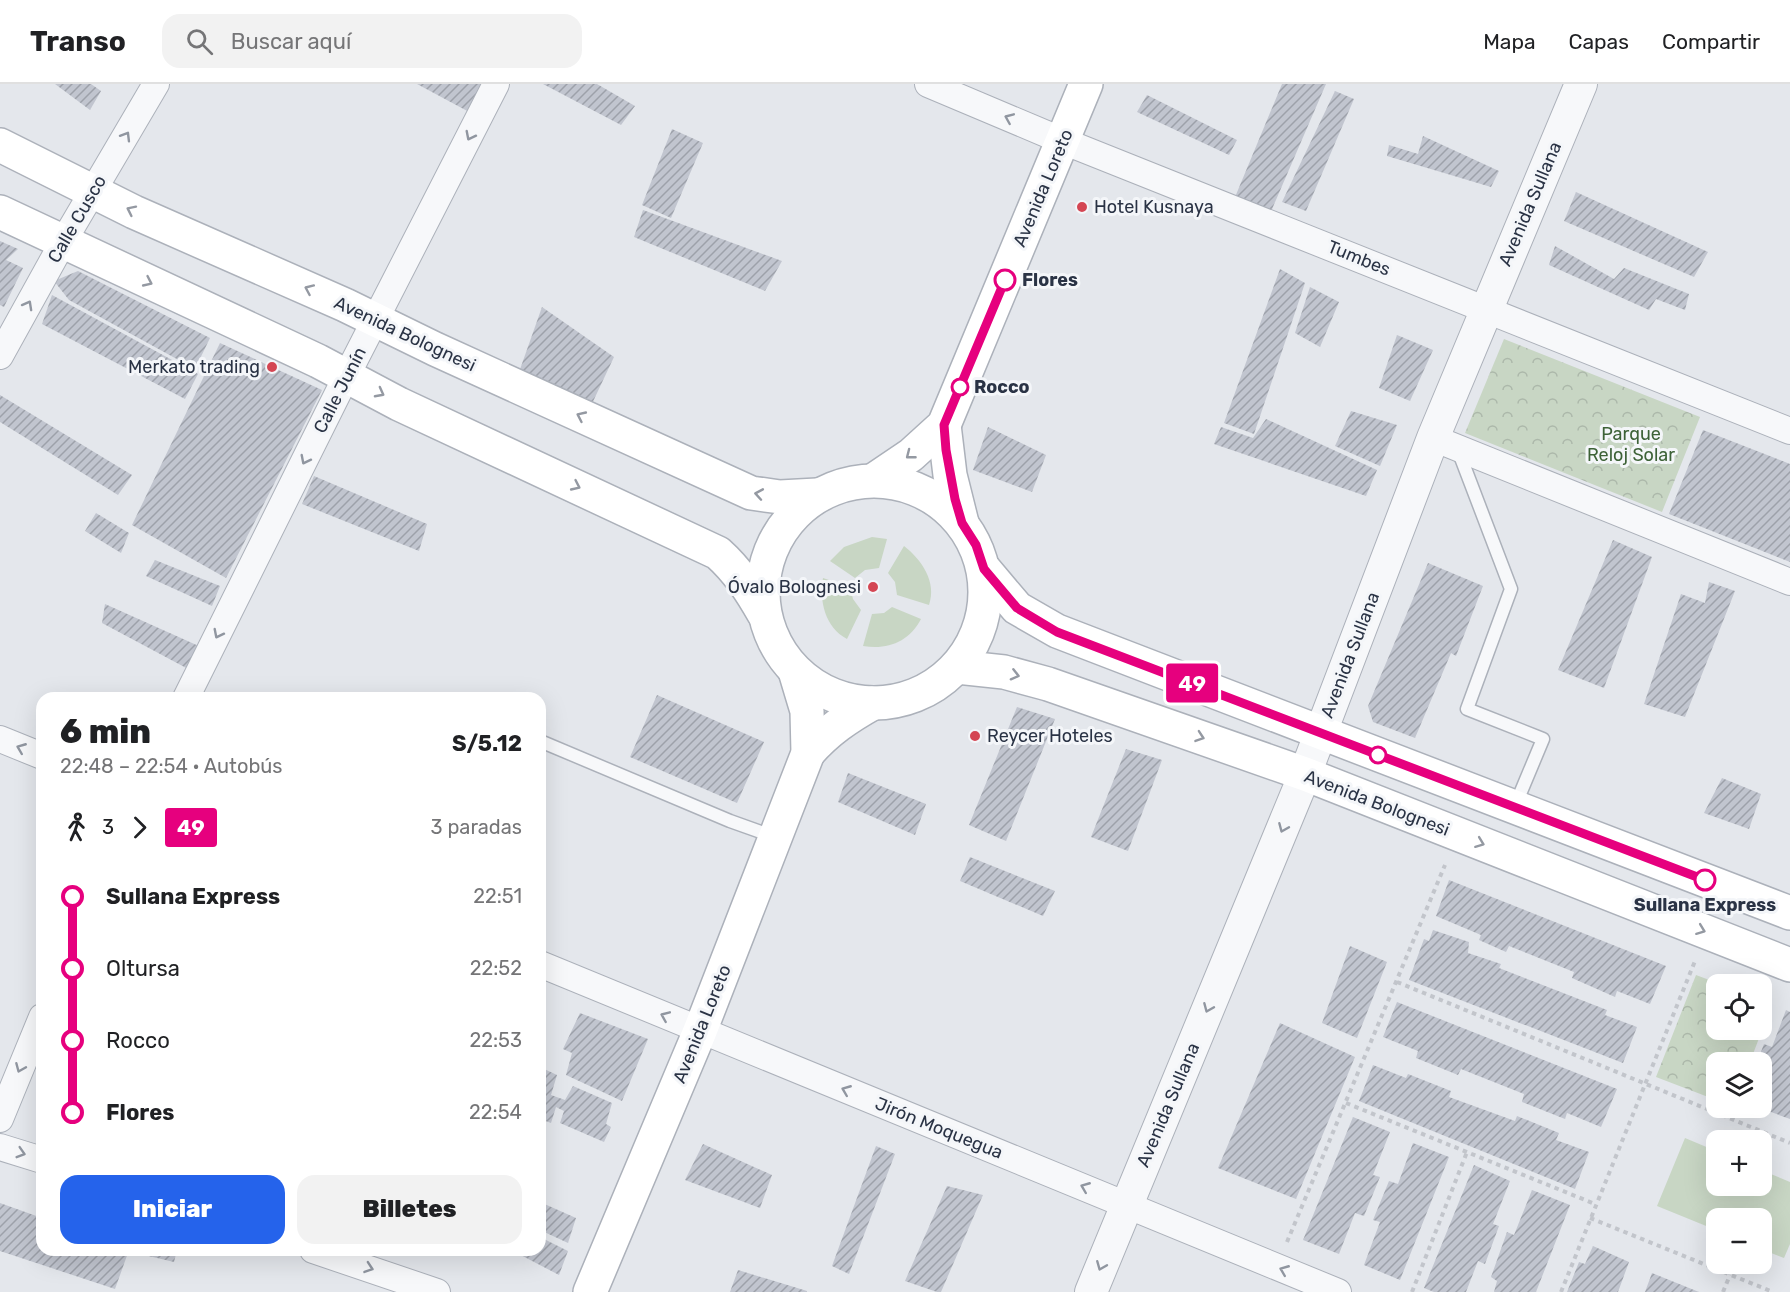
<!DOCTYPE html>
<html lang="es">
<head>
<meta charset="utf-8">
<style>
	:root { --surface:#fff; --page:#f2f2f2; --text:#202124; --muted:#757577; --line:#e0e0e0; --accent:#2563eb }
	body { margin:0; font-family:Rubik,sans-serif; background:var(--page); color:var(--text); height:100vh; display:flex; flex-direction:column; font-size:22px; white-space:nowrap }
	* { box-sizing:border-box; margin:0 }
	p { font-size:20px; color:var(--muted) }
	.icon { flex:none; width:33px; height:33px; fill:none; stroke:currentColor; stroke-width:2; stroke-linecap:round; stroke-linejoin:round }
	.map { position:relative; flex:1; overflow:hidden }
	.side { position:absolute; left:36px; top:608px; width:510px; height:564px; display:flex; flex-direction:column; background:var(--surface); border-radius:18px; box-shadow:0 6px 24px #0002 }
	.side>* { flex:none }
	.badge { padding:0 12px; border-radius:4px; font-size:21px; line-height:39px }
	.buttons { position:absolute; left:1706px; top:890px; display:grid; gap:12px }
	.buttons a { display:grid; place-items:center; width:66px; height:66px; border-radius:12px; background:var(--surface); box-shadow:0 6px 24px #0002; font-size:30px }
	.map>.badge { position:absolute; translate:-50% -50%; box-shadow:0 0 0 3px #fff }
	.legs { display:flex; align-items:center; gap:9px; height:66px; padding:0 24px; font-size:20px }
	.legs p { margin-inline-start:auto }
	.overview { display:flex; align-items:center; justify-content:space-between; height:102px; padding:0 24px }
	h1 { font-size:33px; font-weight:800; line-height:45px }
	.action { display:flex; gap:12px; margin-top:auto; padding:12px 24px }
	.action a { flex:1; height:69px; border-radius:18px; background:var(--accent); color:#fff; font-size:24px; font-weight:800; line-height:69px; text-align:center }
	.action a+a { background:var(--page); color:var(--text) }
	ul { padding:0 24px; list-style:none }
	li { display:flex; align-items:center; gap:21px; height:72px; font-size:22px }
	li i { display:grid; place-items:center; width:9px; height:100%; margin:0 8px; background:currentColor }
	li i::after { content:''; width:15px; height:15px; margin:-8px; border:4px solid; border-radius:50%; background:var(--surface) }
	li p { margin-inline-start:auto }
	li:first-child i { background:linear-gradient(#0000 50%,currentColor 0) }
	li:last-child i { background:linear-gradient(currentColor 50%,#0000 0) }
	header { display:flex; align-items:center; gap:36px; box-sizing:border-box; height:84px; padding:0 30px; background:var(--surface); border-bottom:2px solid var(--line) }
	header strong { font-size:28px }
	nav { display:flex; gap:33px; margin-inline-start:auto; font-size:21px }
	.search { width:420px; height:54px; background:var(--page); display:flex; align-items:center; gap:15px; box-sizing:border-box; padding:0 21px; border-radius:18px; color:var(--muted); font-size:22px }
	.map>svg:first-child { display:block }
	.grass { fill:#c8d6c4 }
	.park { fill:url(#park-crowns) }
	.building { fill:url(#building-hatch) }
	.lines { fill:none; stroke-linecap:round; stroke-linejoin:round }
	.service-casing { stroke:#acb1ba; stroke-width:15 }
	.minor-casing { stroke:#acb1ba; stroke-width:28 }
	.tertiary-casing { stroke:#acb1ba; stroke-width:34 }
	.secondary-casing { stroke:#acb1ba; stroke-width:36 }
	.path { stroke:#c2c5cb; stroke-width:4; stroke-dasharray:4.5 4.5; stroke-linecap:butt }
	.service { stroke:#f7f8fa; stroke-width:12 }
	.minor { stroke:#f7f8fa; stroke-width:26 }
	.tertiary { stroke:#f7f8fa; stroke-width:32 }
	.secondary { stroke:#fff; stroke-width:33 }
	.oneway { stroke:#9096a0 }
	.oneway2 { stroke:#9499a2 }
	.line-1-casing { stroke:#fff; stroke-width:14 }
	.line-1 { stroke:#e6007e; stroke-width:9 }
	.poi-dot { fill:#d44653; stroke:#f4f6f9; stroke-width:2 }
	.stop-1-dot { fill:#fff; stroke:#e6007e; stroke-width:3 }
	.labels { text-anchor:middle; stroke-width:6; stroke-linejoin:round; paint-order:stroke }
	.street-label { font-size:18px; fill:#2a3345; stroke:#f4f6f9 }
	.poi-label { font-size:18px; fill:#2a3345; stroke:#f4f6f9; text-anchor:start }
	.stop-label { font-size:18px; font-weight:bold; fill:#2a3345; stroke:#f4f6f9; text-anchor:start }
	.park-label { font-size:18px; fill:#3d6237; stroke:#f4f6f9 }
</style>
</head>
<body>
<header>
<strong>Transo</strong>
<div class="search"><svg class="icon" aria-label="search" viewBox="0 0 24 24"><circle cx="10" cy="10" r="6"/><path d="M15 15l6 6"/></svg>Buscar aquí</div>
<nav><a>Mapa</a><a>Capas</a><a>Compartir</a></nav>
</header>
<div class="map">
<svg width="1790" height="1208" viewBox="0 0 1790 1208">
	<defs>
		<pattern id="park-crowns" width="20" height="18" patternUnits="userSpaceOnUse" patternTransform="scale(1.5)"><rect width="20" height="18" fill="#c8d6c4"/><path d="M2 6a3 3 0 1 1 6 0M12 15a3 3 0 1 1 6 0" fill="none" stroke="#acb8aa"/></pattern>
		<pattern id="building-hatch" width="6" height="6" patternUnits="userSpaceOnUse" patternTransform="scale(1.5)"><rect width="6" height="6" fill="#c1c5cf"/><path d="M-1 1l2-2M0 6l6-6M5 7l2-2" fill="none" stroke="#9da1aa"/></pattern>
	</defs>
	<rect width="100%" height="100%" fill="#e4e7ec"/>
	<!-- grass -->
	<g class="grass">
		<polygon points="872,453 887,455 879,484 865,486 855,494 830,477 844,463"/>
		<path d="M904 462C922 476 937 498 929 521L897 511 895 498 888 489Z"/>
		<path d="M823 494 850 503 853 515 861 526 847 555C825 543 819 517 823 494Z"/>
		<path d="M892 523 921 535C909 558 888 566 863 562L872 530 884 529Z"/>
		<polygon points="1685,1054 1716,1067 1716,1101 1761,1101 1761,1086 1790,1098 1790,1160 1784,1174 1761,1165 1761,1134 1716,1134 1716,1146 1657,1122"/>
	</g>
	<!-- park -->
	<g class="park">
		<polygon points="1504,255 1700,333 1662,428 1465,349"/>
		<polygon points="1696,891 1720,900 1716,900 1716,945 1761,945 1761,916 1772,920 1750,978 1716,978 1716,1016 1656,993"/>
	</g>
	<!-- building -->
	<g class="building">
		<polygon points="55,0 91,0 101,7 90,26"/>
		<polygon points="417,0 480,0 484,2 471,29"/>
		<polygon points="543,0 597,0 635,22 621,41"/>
		<polygon points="1282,0 1326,0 1269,132 1233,118"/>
		<polygon points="1335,7 1354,15 1306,127 1282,118"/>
		<polygon points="1147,11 1237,56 1229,71 1137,28"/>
		<polygon points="672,45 703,59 671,134 642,121"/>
		<polygon points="1423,52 1499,87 1491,103 1387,72 1389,61 1418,70"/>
		<polygon points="1576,108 1708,168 1694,193 1564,137"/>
		<polygon points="643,126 782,177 765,207 634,153"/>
		<polygon points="0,157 18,165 6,176 23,184 4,223 0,221"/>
		<polygon points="1555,162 1614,195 1624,184 1689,210 1685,226 1656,215 1649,226 1549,181"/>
		<polygon points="1280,185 1305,199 1254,350 1224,339"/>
		<polygon points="78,187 210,254 195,285 69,216 54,197"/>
		<polygon points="1310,203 1339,218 1320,263 1295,249"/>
		<polygon points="52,211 198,290 185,315 42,240"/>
		<polygon points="542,223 614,273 589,326 518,291"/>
		<polygon points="1397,251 1433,266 1410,317 1379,304"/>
		<polygon points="220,259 322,306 226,494 132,441"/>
		<polygon points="0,311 132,391 118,411 0,338"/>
		<polygon points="1351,327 1397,341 1380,382 1335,362"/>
		<polygon points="1266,335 1377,386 1366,412 1214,360 1221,343 1253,354"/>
		<polygon points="988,343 1046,371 1032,408 973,386"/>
		<polygon points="1703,346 1790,380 1790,478 1669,430"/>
		<polygon points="314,392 427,440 419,467 302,420"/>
		<polygon points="96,429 129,449 121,469 85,447"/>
		<polygon points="1613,456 1652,473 1604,604 1558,586"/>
		<polygon points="155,476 220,502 212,522 146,492"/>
		<polygon points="1428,479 1483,502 1456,572 1451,569 1415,654 1373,638 1368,622"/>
		<polygon points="1709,498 1735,507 1685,633 1644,620 1681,510 1705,519"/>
		<polygon points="105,520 201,563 190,586 102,539"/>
		<polygon points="657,611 764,658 737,719 630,673"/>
		<polygon points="1017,623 1055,635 1006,757 969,741"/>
		<polygon points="1126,665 1162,676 1128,767 1091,753"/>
		<polygon points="848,689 926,720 915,751 838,718"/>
		<polygon points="1722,694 1761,710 1749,745 1704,729"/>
		<polygon points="970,773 1055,807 1043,832 960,797"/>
		<polygon points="1449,796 1666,882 1650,920 1617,907 1615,913 1572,894 1574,888 1509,862 1506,868 1479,856 1481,851 1436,832"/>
		<polygon points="1433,846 1469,858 1468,869 1501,880 1499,884 1607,926 1605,931 1637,943 1623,979 1409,896 1424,855 1429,857"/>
		<polygon points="1350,862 1387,878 1357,954 1322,939"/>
		<polygon points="1397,918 1617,1005 1601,1043 1567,1029 1565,1035 1522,1018 1524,1010 1461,985 1458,991 1416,974 1418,967 1383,953"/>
		<polygon points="1786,926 1790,928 1790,1035 1757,1023 1761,1023 1761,991 1763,985 1761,985 1761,978 1757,978 1764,960 1772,963"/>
		<polygon points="580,929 648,955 622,1017 566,991 572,969 563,965"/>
		<polygon points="1280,939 1355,973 1296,1115 1218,1084"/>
		<polygon points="1373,981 1406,994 1408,990 1451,1007 1449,1013 1515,1037 1517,1032 1559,1049 1556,1056 1589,1068 1575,1105 1359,1017"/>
		<polygon points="540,983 557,991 551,1011 565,1016 573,1002 612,1019 606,1040 611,1043 604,1058 560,1039 564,1027 556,1023 551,1039 540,1035"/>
		<polygon points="1353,1033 1390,1048 1373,1091 1380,1093 1364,1132 1355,1129 1339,1170 1303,1156"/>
		<polygon points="1413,1059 1449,1073 1400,1196 1364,1181 1380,1138 1373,1136 1389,1097 1398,1100"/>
		<polygon points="703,1060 772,1091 760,1124 685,1096"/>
		<polygon points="876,1062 895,1070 849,1190 832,1182"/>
		<polygon points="1474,1081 1510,1097 1493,1140 1499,1142 1485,1180 1478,1177 1466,1208 1434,1208 1424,1204"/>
		<polygon points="947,1102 983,1111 941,1208 937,1208 905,1197"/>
		<polygon points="1532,1106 1570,1121 1536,1208 1494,1208 1497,1197 1491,1193 1507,1148 1514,1151"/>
		<polygon points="540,1118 576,1134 568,1159 540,1146"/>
		<polygon points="0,1119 42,1134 42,1166 129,1166 115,1205 0,1167"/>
		<polygon points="540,1153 568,1167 559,1191 511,1166 540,1166"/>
		<polygon points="1593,1162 1629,1178 1618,1208 1567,1208 1579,1178 1585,1180"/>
		<polygon points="137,1166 177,1166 174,1178 136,1169"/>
		<polygon points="738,1186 807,1207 807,1208 730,1208"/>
		<polygon points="1652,1189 1699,1208 1645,1208"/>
	</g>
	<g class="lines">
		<!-- service casing -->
		<g class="service-casing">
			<g id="service">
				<polyline points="1458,366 1511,505 1467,625 1543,655 1515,722"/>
				<polyline points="540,657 730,737 775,753"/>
			</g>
		</g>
		<!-- minor casing -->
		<g class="minor-casing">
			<g id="minor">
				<polyline points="928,0 1063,57 1790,347"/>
				<polyline points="0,272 63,158 156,0"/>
				<polyline points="1433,354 1790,498"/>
				<polyline points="186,614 347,291 496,0"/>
				<polyline points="0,655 42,672"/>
				<polyline points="540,880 1338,1208"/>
				<polyline points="0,1035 42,933"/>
				<polyline points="0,1063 42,1076"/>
				<polyline points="313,1166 437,1208"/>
			</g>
		</g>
		<!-- tertiary casing -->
		<g class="tertiary-casing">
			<polyline id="tertiary" points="1091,1208 1305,690 1433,354 1581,0"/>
		</g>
		<!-- secondary casing -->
		<g class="secondary-casing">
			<g id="secondary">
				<polyline points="0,61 134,128 345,221 435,265 751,409 780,413 817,411"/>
				<path d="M0 128 318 277 399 320 718 469C738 487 751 507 764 530"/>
				<polyline points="944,341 950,391 962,439"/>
				<polyline points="874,396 911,371 944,341 1086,0"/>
				<circle cx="874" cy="508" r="111"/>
				<polyline points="984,485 1017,524 1057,547 1790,829"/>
				<polyline points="957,583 1004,588 1048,600 1305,690 1790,881"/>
				<path d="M808 669C827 647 848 633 873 619"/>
				<polyline points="590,1208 700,947 808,669 807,627 795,587"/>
			</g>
		</g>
		<!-- path -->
		<g class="path">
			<polyline points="1397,898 1790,1059"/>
			<polyline points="1346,1019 1595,1120"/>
			<polyline points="1757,1056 1761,1047"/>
			<polyline points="1590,1134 1773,1208"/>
			<polyline points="1287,1158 1445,781"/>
			<polyline points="1412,1208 1467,1068"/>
			<polyline points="1561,1208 1695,877"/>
			<polyline points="1723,1208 1730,1191"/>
		</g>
		<!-- service -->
		<use href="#service" class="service"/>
		<!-- minor -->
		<use href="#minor" class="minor"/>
		<!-- tertiary -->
		<use href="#tertiary" class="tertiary"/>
		<!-- secondary -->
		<use href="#secondary" class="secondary"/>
	</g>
	<!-- one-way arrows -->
	<defs><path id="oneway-chevron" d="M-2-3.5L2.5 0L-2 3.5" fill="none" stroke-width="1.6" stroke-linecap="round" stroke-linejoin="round" transform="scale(1.5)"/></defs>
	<g class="oneway">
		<use href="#oneway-chevron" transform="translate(1009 34) rotate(-157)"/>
		<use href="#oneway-chevron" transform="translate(126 52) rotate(-59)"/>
		<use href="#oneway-chevron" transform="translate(470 52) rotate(117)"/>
		<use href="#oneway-chevron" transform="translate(28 221) rotate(-61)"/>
		<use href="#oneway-chevron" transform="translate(305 376) rotate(117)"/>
		<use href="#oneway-chevron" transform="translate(218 550) rotate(117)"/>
		<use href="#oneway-chevron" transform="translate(21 664) rotate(-158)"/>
		<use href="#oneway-chevron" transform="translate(1283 744) rotate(113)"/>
		<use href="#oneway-chevron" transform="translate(1208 924) rotate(113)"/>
		<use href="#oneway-chevron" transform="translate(665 932) rotate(-157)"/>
		<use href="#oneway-chevron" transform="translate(20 984) rotate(113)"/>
		<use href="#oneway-chevron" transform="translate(846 1006) rotate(-158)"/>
		<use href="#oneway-chevron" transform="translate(21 1069) rotate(17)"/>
		<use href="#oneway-chevron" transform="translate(1085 1103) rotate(-158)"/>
		<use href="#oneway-chevron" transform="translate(1101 1182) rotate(112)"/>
		<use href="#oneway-chevron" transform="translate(369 1184) rotate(19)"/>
		<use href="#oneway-chevron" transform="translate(1284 1186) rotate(-158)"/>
	</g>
	<g class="oneway2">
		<use href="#oneway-chevron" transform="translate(131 126) rotate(-154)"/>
		<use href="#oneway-chevron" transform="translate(148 198) rotate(25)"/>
		<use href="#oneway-chevron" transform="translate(309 205) rotate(-156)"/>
		<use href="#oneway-chevron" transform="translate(380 309) rotate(28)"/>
		<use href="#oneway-chevron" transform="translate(581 332) rotate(-155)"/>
		<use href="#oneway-chevron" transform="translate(910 371) rotate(142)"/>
		<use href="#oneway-chevron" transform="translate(576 402) rotate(25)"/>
		<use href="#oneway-chevron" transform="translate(759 410) rotate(-170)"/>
		<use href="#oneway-chevron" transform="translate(1015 591) rotate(14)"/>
		<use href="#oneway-chevron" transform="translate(1200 653) rotate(19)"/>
		<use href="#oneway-chevron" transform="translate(1480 759) rotate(21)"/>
		<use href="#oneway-chevron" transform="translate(1701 846) rotate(21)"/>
	</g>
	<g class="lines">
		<!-- line-1 casing -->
		<g class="line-1-casing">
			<polyline id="line-1" points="1005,196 944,341 946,366 955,415 962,439 976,461 984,485 1017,524 1057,548 1705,796"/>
		</g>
		<!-- line-1 -->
		<use href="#line-1" class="line-1"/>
	</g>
	<!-- markers -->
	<g class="poi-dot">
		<circle cx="1082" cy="123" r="6"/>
		<circle cx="272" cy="283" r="6"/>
		<circle cx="873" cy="503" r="6"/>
		<circle cx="975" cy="652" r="6"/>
	</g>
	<g class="stop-1-dot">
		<circle cx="1005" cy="196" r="10"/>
		<circle cx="960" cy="303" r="8"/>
		<circle cx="1378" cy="671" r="8"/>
		<circle cx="1705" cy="796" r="10"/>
	</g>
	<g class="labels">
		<!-- street labels -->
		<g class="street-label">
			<text transform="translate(1043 104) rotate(-67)" y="6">Avenida Loreto</text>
			<text transform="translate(1530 120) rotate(-67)" y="6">Avenida Sullana</text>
			<text transform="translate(77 135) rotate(-60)" y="6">Calle Cusco</text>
			<text transform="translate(1359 174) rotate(22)" y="6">Tumbes</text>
			<text transform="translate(405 250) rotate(25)" y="6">Avenida Bolognesi</text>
			<text transform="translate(340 306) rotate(-63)" y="6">Calle Junín</text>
			<text transform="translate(1350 571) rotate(-69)" y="6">Avenida Sullana</text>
			<text transform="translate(1377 719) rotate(21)" y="6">Avenida Bolognesi</text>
			<text transform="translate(702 940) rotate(-68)" y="6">Avenida Loreto</text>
			<text transform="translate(1168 1021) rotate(-67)" y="6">Avenida Sullana</text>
			<text transform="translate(939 1044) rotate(22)" y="6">Jirón Moquegua</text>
		</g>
		<!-- poi labels -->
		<g class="poi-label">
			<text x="1094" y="129">Hotel Kusnaya</text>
			<text x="260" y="289" text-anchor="end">Merkato trading</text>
			<text x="861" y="509" text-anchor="end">Óvalo Bolognesi</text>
			<text x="987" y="658">Reycer Hoteles</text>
		</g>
		<!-- stop labels -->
		<g class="stop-label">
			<text x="1022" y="202">Flores</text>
			<text x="974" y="309">Rocco</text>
			<text x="1705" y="827" text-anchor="middle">Sullana Express</text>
		</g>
		<!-- park labels -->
		<g class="park-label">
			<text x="1631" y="356">Parque<tspan x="1631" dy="21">Reloj Solar</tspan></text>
		</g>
	</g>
</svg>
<div class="buttons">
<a><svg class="icon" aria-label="locate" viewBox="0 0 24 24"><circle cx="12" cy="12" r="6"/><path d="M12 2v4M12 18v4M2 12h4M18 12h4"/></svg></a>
<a><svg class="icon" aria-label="layers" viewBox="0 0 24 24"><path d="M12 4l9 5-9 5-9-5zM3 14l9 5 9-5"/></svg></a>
<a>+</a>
<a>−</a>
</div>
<b class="badge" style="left:1192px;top:599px;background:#e6007e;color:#fff">49</b>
<section class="side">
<div class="overview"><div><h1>6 min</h1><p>22:48 – 22:54 · Autobús</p></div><b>S/5.12</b></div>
<div class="legs"><svg class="icon" aria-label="walk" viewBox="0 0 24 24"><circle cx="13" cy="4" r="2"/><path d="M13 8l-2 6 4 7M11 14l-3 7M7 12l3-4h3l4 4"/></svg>3<svg class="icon" aria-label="forward" viewBox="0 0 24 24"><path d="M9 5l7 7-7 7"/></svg><b class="badge" style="background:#e6007e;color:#fff">49</b><p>3 paradas</p></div>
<ul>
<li><i style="color:#e6007e"></i><b>Sullana Express</b><p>22:51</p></li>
<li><i style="color:#e6007e"></i><span>Oltursa</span><p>22:52</p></li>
<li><i style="color:#e6007e"></i><span>Rocco</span><p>22:53</p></li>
<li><i style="color:#e6007e"></i><b>Flores</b><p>22:54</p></li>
</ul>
<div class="action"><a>Iniciar</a><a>Billetes</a></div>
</section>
</div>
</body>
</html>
